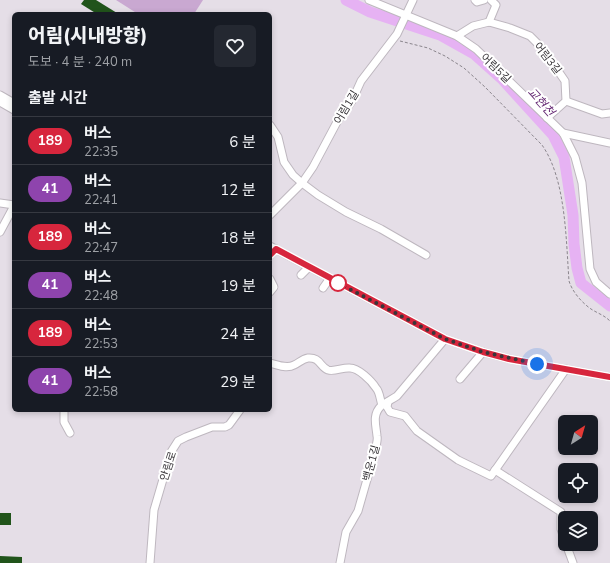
<!DOCTYPE html>
<html lang="ko">
<head>
<meta charset="utf-8">
<style>
	:root { --surface:#171b24; --page:#242831; --text:#f1f3f6; --muted:#9ea1a6; --line:#363941 }
	body { margin:0; font-family:"Nunito Sans","Noto Sans KR",sans-serif; background:var(--page); color:var(--text); height:100vh; display:flex; flex-direction:column; font-size:15px; white-space:nowrap }
	* { box-sizing:border-box; margin:0 }
	p { font-size:13px; color:var(--muted) }
	.icon { flex:none; width:22px; height:22px; fill:none; stroke:currentColor; stroke-width:2; stroke-linecap:round; stroke-linejoin:round }
	.map { position:relative; flex:1; overflow:hidden }
	.panel { position:absolute; left:12px; top:12px; width:260px; height:400px; display:flex; flex-direction:column; background:var(--surface); border-radius:6px; box-shadow:0 2px 6px #0003 }
	.panel>* { flex:none }
	.badge { padding:0 8px; border-radius:13px; font-size:14px; line-height:26px }
	.needle { width:26px; rotate:37deg }
	.controls { position:absolute; left:558px; top:415px; display:grid; gap:8px }
	.controls a { display:grid; place-items:center; width:40px; height:40px; border-radius:6px; background:var(--surface); box-shadow:0 2px 6px #0003; font-size:20px }
	.you { position:absolute; width:20px; height:20px; margin:-10px; border:3px solid #fff; border-radius:50%; background:#1a73e8; box-shadow:0 0 0 6px #1a73e833 }
	.map>.badge { position:absolute; translate:-50% -50%; box-shadow:0 0 0 2px #fff }
	h2 { padding:0 16px; font-size:15px; line-height:36px }
	.round { display:grid; place-items:center; flex:none; width:42px; height:42px; border-radius:6px; background:var(--page) }
	.summary { display:flex; align-items:center; justify-content:space-between; height:68px; padding:0 16px }
	h1 { font-size:19px; font-weight:800; line-height:30px }
	ul { padding:0; list-style:none }
	li { display:flex; align-items:center; gap:12px; height:48px; padding:0 16px; border-top:1px solid var(--line) }
	li div { flex:1 }
	li b { display:block; font-size:15px }
	li em { font-style:normal }
	li .badge { min-width:44px; font-weight:700; text-align:center }
	.map>svg:first-child { display:block }
	.green { fill:#c9a8d1 }
	.lines { fill:none; stroke-linecap:round; stroke-linejoin:round }
	.river { stroke:#e6b2f3; stroke-width:11 }
	.building { fill:#21541b }
	.minor-casing { stroke:#beb7bf; stroke-width:9 }
	.path { stroke:#8a858c; stroke-width:1; stroke-dasharray:3 2; stroke-linecap:butt }
	.minor { stroke:#fff; stroke-width:7 }
	.line-casing { stroke:#fff; stroke-width:9 }
	.line { stroke:#d7263d; stroke-width:6 }
	.walk { stroke:#39363a; stroke-width:4; stroke-dasharray:0 7.2 }
	.stop-dot { fill:#fff; stroke:#d7263d; stroke-width:2 }
	.labels { text-anchor:middle; stroke-width:4; stroke-linejoin:round; paint-order:stroke }
	.street-label { font-size:11px; fill:#39363a; stroke:#fff }
	.water-label { font-size:12px; font-style:italic; fill:#662a74; stroke:#fff }
</style>
</head>
<body>
<div class="map">
<svg width="610" height="563" viewBox="0 0 610 563">
	<rect width="100%" height="100%" fill="#e5dee7"/>
	<!-- green -->
	<polygon class="green" points="116,0 203,0 194,14 138,14"/>
	<g class="lines">
		<!-- river -->
		<polyline class="river" points="346,0 370,12 440,35 474,54 503,80 553,135 564,157 573,215 574,244 577,268 581,283 610,306"/>
	</g>
	<!-- building -->
	<g class="building">
		<polygon points="84,0 96,0 117,13 97,14 81,4"/>
		<rect x="0" y="513" width="11" height="12"/>
		<polygon points="0,556 22,557 22,563 0,563"/>
	</g>
	<g class="lines">
		<!-- minor casing -->
		<g class="minor-casing">
			<g id="minor">
				<polyline points="369,0 457,36 476,49 563,133 575,157 582,183 590,269 596,282 610,294"/>
				<polyline points="475,0 477,2 484,0"/>
				<polyline points="489,22 496,5 491,0"/>
				<polyline points="457,36 473,26 489,22 510,28 530,36 543,49 565,81 566,101 547,118"/>
				<polyline points="0,95 14,103"/>
				<polyline points="566,101 602,114 610,113"/>
				<polyline points="0,102 14,110"/>
				<polyline points="270,125 278,137 284,162 293,175 302,183 318,195 346,212 381,229 426,255"/>
				<polyline points="563,133 610,143"/>
				<polyline points="0,203 14,205"/>
				<polyline points="270,215 302,183 313,167 337,122 352,101 361,81 397,34 413,0"/>
				<polyline points="0,232 14,206"/>
				<polyline points="270,246 445,339 483,352 509,359 610,377"/>
				<polyline points="270,255 276,249"/>
				<polyline points="301,275 309,267"/>
				<polyline points="270,279 274,287 270,292"/>
				<polyline points="323,288 330,278"/>
				<path d="M270 363C277 365 287 369 294 365 299 363 302 359 308 358 320 357 320 367 328 370 335 372 343 367 350 368 358 368 371 380 376 388 380 392 380 400 382 405"/>
				<polyline points="460,379 483,352"/>
				<polyline points="388,402 387,407 390,412 405,416 417,431 458,460 491,476 566,369"/>
				<polyline points="64,410 64,422 70,433"/>
				<polyline points="495,470 561,512 561,529 565,541"/>
				<polyline points="566,544 573,563"/>
				<polyline points="150,563 154,510 171,452 178,441 186,437 212,427 225,427 229,425 240,410"/>
				<path d="M340 563 346 532 358 511 376 448C376 444 378 440 377 436 376 425 372 415 381 406 386 402 391 400 397 396L445 339"/>
			</g>
		</g>
		<!-- path -->
		<path class="path" d="M400 41 428 48 445 56 464 68 485 87 542 145C566 179 566 240 569 281 572 291 581 302 591 309 597 313 604 315 610 321"/>
		<!-- minor -->
		<use href="#minor" class="minor"/>
	</g>
	<g class="lines">
		<!-- line casing -->
		<g class="line-casing">
			<polyline id="line" points="270,255 276,249 445,339 483,352 509,359 610,377"/>
		</g>
		<!-- line -->
		<use href="#line" class="line"/>
		<!-- walk -->
		<polyline class="walk" points="338,283 445,339 483,352 537,364"/>
	</g>
	<!-- markers -->
	<circle class="stop-dot" cx="338" cy="283" r="8"/>
	<g class="labels">
		<!-- street labels -->
		<g class="street-label">
			<text transform="translate(548 58) rotate(52)" y="4">어림3길</text>
			<text transform="translate(496 68) rotate(44)" y="4">어림5길</text>
			<text transform="translate(346 107) rotate(-59)" y="4">어림1길</text>
			<text transform="translate(371 463) rotate(-75)" y="4">백운1길</text>
			<text transform="translate(168 466) rotate(-72)" y="4">안림로</text>
		</g>
		<!-- water labels -->
		<g class="water-label">
			<text transform="translate(541 102) rotate(48)" y="4">교현천</text>
		</g>
	</g>
</svg>
<div class="controls">
<a><svg class="needle" viewBox="-14 -14 28 28"><path d="M0-13l5 13h-10z" fill="#e53935"/><path d="M0 13l5-13h-10z" fill="#9ea1a6"/></svg></a>
<a><svg class="icon" aria-label="locate" viewBox="0 0 24 24"><circle cx="12" cy="12" r="6"/><path d="M12 2v4M12 18v4M2 12h4M18 12h4"/></svg></a>
<a><svg class="icon" aria-label="layers" viewBox="0 0 24 24"><path d="M12 4l9 5-9 5-9-5zM3 14l9 5 9-5"/></svg></a>
</div>
<div class="you" style="left:537px;top:364px"></div>
<section class="panel">
<div class="summary"><div><h1>어림(시내방향)</h1><p>도보 · 4 분 · 240 m</p></div><a class="round"><svg class="icon" aria-label="heart" viewBox="0 0 24 24"><path d="M12 20l-8-8c-3-5 5-10 8-4 3-6 11-1 8 4z"/></svg></a></div>
<h2>출발 시간</h2>
<ul>
<li><span class="badge" style="background:#d7263d;color:#fff">189</span><div><b>버스</b><p>22:35</p></div><em>6 분</em></li>
<li><span class="badge" style="background:#8e44ad;color:#fff">41</span><div><b>버스</b><p>22:41</p></div><em>12 분</em></li>
<li><span class="badge" style="background:#d7263d;color:#fff">189</span><div><b>버스</b><p>22:47</p></div><em>18 분</em></li>
<li><span class="badge" style="background:#8e44ad;color:#fff">41</span><div><b>버스</b><p>22:48</p></div><em>19 분</em></li>
<li><span class="badge" style="background:#d7263d;color:#fff">189</span><div><b>버스</b><p>22:53</p></div><em>24 분</em></li>
<li><span class="badge" style="background:#8e44ad;color:#fff">41</span><div><b>버스</b><p>22:58</p></div><em>29 분</em></li>
</ul>
</section>
</div>
</body>
</html>
